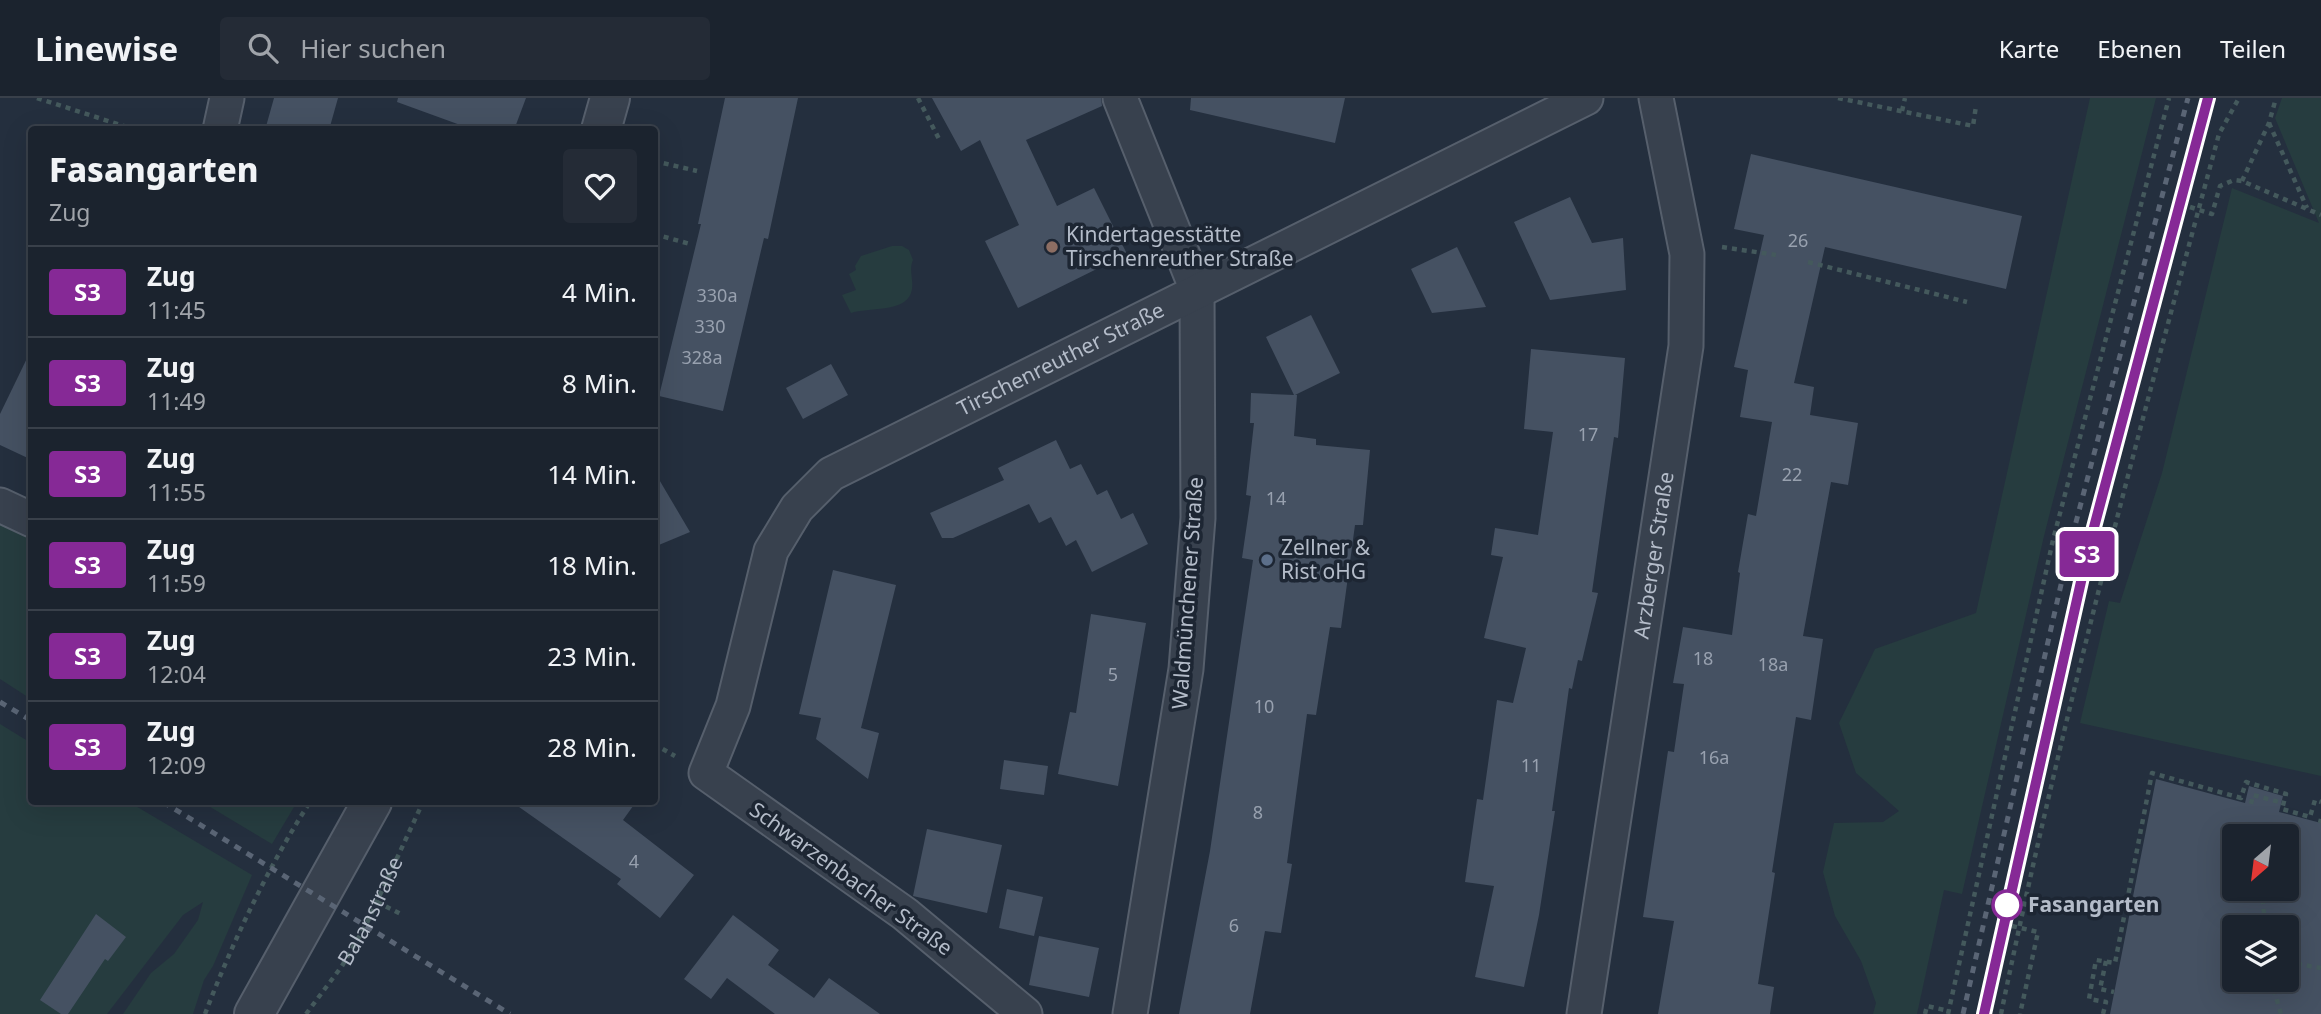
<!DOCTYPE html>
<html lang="de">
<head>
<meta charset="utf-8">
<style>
	:root { --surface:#1b232e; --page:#242b36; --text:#f1f3f6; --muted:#a0a4aa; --line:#39404a }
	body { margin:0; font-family:"Noto Sans",sans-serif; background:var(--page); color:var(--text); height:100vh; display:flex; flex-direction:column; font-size:26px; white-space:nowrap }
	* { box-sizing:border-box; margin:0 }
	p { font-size:23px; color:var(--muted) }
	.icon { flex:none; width:38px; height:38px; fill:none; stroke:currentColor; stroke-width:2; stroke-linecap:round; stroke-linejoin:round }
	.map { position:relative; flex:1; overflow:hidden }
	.panel { position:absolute; left:28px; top:28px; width:630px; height:679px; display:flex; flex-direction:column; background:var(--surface); border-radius:7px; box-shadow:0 7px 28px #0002,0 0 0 2px var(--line) }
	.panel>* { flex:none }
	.badge { padding:0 14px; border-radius:5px; font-size:24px; line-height:46px }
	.needle { width:46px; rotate:208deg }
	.buttons { position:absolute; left:2222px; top:726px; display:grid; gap:14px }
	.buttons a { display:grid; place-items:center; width:77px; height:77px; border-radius:7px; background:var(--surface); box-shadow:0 7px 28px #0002,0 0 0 2px var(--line); font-size:35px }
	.map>.badge { position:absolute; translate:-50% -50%; box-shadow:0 0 0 4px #fff }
	.round { display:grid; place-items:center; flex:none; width:74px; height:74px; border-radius:7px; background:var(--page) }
	.head { display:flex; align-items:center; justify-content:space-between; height:119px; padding:0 21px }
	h1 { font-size:33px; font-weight:800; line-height:52px }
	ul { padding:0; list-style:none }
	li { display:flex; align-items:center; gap:21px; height:91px; padding:0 21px; border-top:2px solid var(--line) }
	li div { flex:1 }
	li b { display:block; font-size:26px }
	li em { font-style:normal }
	li .badge { min-width:77px; font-weight:700; text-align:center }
	header { display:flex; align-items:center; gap:42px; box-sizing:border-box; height:98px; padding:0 35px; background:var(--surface); border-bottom:2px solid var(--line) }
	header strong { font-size:33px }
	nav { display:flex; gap:38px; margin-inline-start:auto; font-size:24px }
	.search { width:490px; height:63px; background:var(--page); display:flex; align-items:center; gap:18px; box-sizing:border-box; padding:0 24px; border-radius:7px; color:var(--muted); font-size:26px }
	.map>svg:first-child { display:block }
	.green { fill:#263c3f }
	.building { fill:#455162; fill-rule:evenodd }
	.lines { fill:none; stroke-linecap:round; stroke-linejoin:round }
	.minor-casing { stroke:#565f6c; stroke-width:37 }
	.tertiary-casing { stroke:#565f6c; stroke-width:42 }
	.path { stroke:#44595c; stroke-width:4.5; stroke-dasharray:5 5; stroke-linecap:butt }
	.minor { stroke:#38414e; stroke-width:33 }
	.tertiary { stroke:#38414e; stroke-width:38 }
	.rail { stroke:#5a6575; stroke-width:5; stroke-dasharray:7 7; stroke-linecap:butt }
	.line-casing { stroke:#fff; stroke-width:16 }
	.line { stroke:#862996; stroke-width:10 }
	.education-dot { fill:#8d6e63; stroke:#1d2633; stroke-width:2.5 }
	.service-dot { fill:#5c6f8a; stroke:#1d2633; stroke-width:2.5 }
	.stop-dot { fill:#fff; stroke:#862996; stroke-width:3.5 }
	.labels { text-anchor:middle; stroke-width:7; stroke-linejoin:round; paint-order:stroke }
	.number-label { font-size:18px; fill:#98a1af }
	.poi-label { font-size:21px; fill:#b4bcc9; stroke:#1d2633; text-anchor:start }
	.street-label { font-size:21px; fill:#b4bcc9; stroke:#1d2633 }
	.stop-label { font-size:21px; font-weight:bold; fill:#b4bcc9; stroke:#1d2633; text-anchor:start }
</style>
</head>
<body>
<header>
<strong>Linewise</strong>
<div class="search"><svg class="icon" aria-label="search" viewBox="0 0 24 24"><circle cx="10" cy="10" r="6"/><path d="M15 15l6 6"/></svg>Hier suchen</div>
<nav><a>Karte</a><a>Ebenen</a><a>Teilen</a></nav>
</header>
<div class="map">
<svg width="2321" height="916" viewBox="0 0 2321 916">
	<rect width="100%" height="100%" fill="#242f3e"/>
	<!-- green -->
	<g class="green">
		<polygon points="2090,0 2156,0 2044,438 1962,796 1944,792 1917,916 1873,916 1876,905 1861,863 1835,818 1823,774 1834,725 1883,724 1899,713 1856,675 1839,625 1875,551 1976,515"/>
		<polygon points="2282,0 2321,0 2321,678 2080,625 2109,503 2120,505 2162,375 2232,90 2319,125 2275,20"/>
		<path d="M892 148H902L909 152 913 162C908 173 915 183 911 195 904 215 868 209 851 215L842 197 856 192 849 176 856 172 855 168 861 158Z"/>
		<polygon points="0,426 31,440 31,601 0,581"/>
		<polygon points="0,626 31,645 32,704 129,704 252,777 213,868 204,882 193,916 123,916 151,875 174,856 198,822 203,804 183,817 107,916 0,916"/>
		<polygon points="202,704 297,704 272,746"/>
	</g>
	<!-- building -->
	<g class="building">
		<polygon points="274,0 338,0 329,32 265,32"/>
		<polygon points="398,0 526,0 514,32 474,32 397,4"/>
		<polygon points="725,0 798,0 768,141 764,140 723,313 659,298 701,126 698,126"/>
		<polygon points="932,0 1101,0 1102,8 1026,42 1057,108 1094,90 1127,156 1018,210 985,143 1019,127 980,42 961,53"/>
		<polygon points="1191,0 1345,0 1335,45 1190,12"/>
		<polygon points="1751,56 2022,118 2006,191 1825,149 1794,285 1814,289 1810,317 1858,325 1848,387 1831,384 1803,538 1823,541 1811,622 1796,619 1772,774 1775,775 1758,886 1774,889 1770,916 1658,916 1674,823 1643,819 1668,653 1674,654 1684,586 1673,585 1683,529 1732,537 1740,475 1738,474 1748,416 1756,418 1772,324 1740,319 1748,272 1734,269 1764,137 1734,131"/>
		<polygon points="1570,99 1592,145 1623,140 1626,192 1550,202 1514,124"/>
		<polygon points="1457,149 1486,209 1432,215 1411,171"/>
		<polygon points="1311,217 1340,275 1295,297 1297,297 1294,338 1316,341 1316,347 1370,352 1363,427 1355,427 1341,530 1330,529 1316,617 1307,616 1287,765 1292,766 1281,835 1265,833 1250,916 1179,916 1210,753 1253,462 1242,460 1251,398 1246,397 1254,325 1250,325 1251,295 1294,297 1266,239"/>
		<polygon points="32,250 32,362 0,347 0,316"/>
		<polygon points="1531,251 1625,260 1618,340 1614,339 1592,494 1598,495 1582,563 1578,562 1572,591 1569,590 1552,713 1555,713 1539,817 1524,889 1475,879 1494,788 1465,784 1477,701 1483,702 1497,602 1513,605 1526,550 1484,540 1503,459 1491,457 1495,430 1538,437 1553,334 1524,331"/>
		<polygon points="831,266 848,297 803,321 786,290"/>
		<polygon points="1056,342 1070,371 1081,366 1097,397 1107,392 1121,421 1133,415 1148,446 1092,474 1076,442 1066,448 1051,419 1039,425 1029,406 953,440 942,440 930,415 1004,382 998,370"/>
		<polygon points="654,373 690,434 654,449"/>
		<polygon points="833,472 896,487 861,630 879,635 868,681 816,641 821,620 799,616"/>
		<polygon points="1091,516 1146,525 1118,688 1058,676 1070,614 1076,615"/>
		<polygon points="1004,662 1048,668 1044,697 1000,691"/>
		<path d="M2156 681 2245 705 2249 688 2283 698 2279 714 2321 725V916H2110ZM2235 738H2287V791H2235ZM2235 830H2287V882H2235Z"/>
		<polygon points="512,704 636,704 623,722 694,777 660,820 617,786 621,781"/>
		<polygon points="927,731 1002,747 987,815 913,798"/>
		<polygon points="1007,791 1043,799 1034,838 999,830"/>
		<polygon points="96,816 126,839 108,863 105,861 68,916 61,916 40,902"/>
		<polygon points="733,817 779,852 768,867 814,900 829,880 880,916 775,916 727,880 711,901 684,881"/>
		<polygon points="1039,838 1099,850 1089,899 1029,887"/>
	</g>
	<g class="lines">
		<!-- minor casing -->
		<g class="minor-casing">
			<g id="minor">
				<polyline points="1120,0 1197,192 1198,420 1186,571 1130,916"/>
				<polyline points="220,32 227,0"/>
				<polyline points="0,407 32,422"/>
				<path id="s2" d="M1025 916 905 816 706 675 733 608 771 453 797 410 831 376 1586 0"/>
				<path id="s3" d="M1584 916 1686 248 1687 156 1656 0"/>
			</g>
		</g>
		<!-- tertiary casing -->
		<g class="tertiary-casing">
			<g id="tertiary">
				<polyline points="601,32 610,0"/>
				<polyline points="254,916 372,704"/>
			</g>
		</g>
		<!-- path -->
		<g class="path">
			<polyline points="37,0 136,32"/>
			<polyline points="918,0 939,41"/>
			<polyline points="1838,0 1973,28 1976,8"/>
			<polyline points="1902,13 1905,0"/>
			<polyline points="2269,25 2307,110"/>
			<polyline points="654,63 697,73"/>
			<polyline points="2242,83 2269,25 2276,0"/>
			<polyline points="2190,109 2212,116 2220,88 2234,82 2242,83 2321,117"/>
			<polyline points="654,136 690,146"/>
			<polyline points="1722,149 1776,157"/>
			<polyline points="1808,164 1967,204"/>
			<polyline points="654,237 661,239"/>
			<polyline points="654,646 675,658"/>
			<polyline points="2251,706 2253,697 2283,705"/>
			<polyline points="2320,725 2321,721"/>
			<polyline points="2262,791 2265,830"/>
			<polyline points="377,804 403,817"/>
			<polyline points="2012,828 2038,834 2020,916"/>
			<polyline points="2106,863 2100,891 2114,894"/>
			<polyline points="2287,864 2321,870"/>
			<polyline points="2271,882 2281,916"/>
			<path d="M205 916C232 845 269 767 310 704"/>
			<path id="s1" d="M306 916 342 868 366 827 423 704"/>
			<polyline points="1925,916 1927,908 1949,913"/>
			<polyline points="1948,916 2053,442 2169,0"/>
			<path d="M2001 916C2062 620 2140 328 2219 36L2239 0"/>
			<polyline points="2103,916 2106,904 2089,901 2096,862 2115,865 2152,675 2241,700 2246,684 2286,696 2282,711 2310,719 2315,702 2321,704"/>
		</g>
		<!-- minor -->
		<use href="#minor" class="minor"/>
		<!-- tertiary -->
		<use href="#tertiary" class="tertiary"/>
		<!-- rail -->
		<g class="rail">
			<polyline points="0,604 32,623"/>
			<polyline points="163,704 510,916"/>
			<polyline points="1963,916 2071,443 2188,0"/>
			<polyline points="1984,916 2089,448 2208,0"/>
		</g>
	</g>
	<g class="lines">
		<!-- line casing -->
		<g class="line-casing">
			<polyline id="line" points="1984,916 2089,448 2208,0"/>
		</g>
		<!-- line -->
		<use href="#line" class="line"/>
	</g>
	<!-- markers -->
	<circle class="education-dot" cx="1052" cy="149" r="7"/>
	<circle class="service-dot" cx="1267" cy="462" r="7"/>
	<circle class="stop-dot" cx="2007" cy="807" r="14"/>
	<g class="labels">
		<!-- number labels -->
		<g class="number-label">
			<text x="1798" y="149">26</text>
			<text x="717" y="204">330a</text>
			<text x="710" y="235">330</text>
			<text x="702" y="266">328a</text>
			<text x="1588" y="343">17</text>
			<text x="1792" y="383">22</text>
			<text x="1276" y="407">14</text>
			<text x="1703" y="567">18</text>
			<text x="1773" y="573">18a</text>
			<text x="1113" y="583">5</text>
			<text x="1264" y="615">10</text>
			<text x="1714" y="666">16a</text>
			<text x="1531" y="674">11</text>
			<text x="1258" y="721">8</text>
			<text x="634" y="770">4</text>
			<text x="1234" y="834">6</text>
		</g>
		<!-- poi labels -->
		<g class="poi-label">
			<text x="1066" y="144">Kindertagesstätte<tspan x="1066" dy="24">Tirschenreuther Straße</tspan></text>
			<text x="1281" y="457">Zellner &amp;<tspan x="1281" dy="24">Rist oHG</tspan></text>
		</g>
		<!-- street labels -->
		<g class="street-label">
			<text dy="7" stroke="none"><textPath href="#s2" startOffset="987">Tirschenreuther Straße</textPath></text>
			<text dy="7" stroke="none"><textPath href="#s3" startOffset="464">Arzberger Straße</textPath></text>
			<text transform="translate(1188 495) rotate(-86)" y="7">Waldmünchener Straße</text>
			<text transform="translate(851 781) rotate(36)" y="7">Schwarzenbacher Straße</text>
			<text dy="7" stroke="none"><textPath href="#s1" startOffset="122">Balanstraße</textPath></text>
		</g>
		<!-- stop labels -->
		<g class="stop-label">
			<text x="2028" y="814">Fasangarten</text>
		</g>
	</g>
</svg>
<div class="buttons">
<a><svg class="needle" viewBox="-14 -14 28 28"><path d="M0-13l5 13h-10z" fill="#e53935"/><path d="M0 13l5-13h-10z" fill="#a0a4aa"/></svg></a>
<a><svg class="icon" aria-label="layers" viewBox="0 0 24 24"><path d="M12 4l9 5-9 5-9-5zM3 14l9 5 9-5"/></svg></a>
</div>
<b class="badge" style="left:2087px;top:456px;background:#862996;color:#fff">S3</b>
<section class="panel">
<div class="head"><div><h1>Fasangarten</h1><p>Zug</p></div><a class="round"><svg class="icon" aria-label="heart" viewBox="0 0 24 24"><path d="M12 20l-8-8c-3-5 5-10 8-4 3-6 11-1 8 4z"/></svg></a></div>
<ul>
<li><span class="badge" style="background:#862996;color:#fff">S3</span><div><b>Zug</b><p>11:45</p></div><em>4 Min.</em></li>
<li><span class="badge" style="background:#862996;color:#fff">S3</span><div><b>Zug</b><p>11:49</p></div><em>8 Min.</em></li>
<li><span class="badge" style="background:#862996;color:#fff">S3</span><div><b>Zug</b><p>11:55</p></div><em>14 Min.</em></li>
<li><span class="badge" style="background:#862996;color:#fff">S3</span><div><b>Zug</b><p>11:59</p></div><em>18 Min.</em></li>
<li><span class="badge" style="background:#862996;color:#fff">S3</span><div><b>Zug</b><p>12:04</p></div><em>23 Min.</em></li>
<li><span class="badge" style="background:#862996;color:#fff">S3</span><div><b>Zug</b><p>12:09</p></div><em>28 Min.</em></li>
</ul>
</section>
</div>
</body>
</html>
